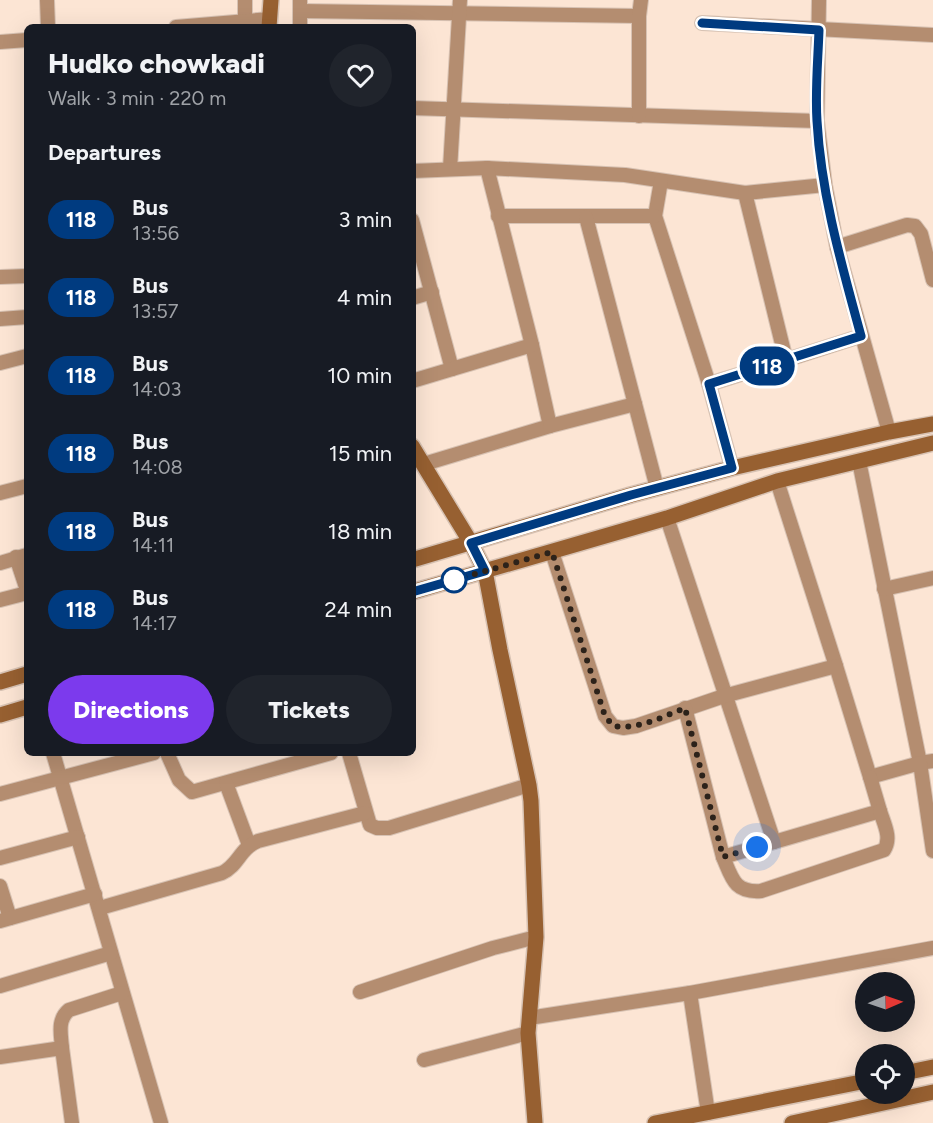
<!DOCTYPE html>
<html lang="en">
<head>
<meta charset="utf-8">
<style>
	:root { --surface:#171b24; --page:#20242c; --text:#f1f3f6; --muted:#9ea1a6; --accent:#7c3aed }
	body { margin:0; font-family:Figtree,sans-serif; background:var(--page); color:var(--text); height:100vh; display:flex; flex-direction:column; font-size:22px; white-space:nowrap }
	* { box-sizing:border-box; margin:0 }
	p { font-size:20px; color:var(--muted) }
	.icon { flex:none; width:33px; height:33px; fill:none; stroke:currentColor; stroke-width:2; stroke-linecap:round; stroke-linejoin:round }
	.map { position:relative; flex:1; overflow:hidden }
	.drawer { position:absolute; left:24px; top:24px; width:392px; height:732px; display:flex; flex-direction:column; background:var(--surface); border-radius:9px; box-shadow:0 6px 24px #0002 }
	.drawer>* { flex:none }
	.badge { padding:0 12px; border-radius:20px; font-size:21px; line-height:39px }
	.needle { width:39px; rotate:88deg }
	.buttons { position:absolute; left:855px; top:972px; display:grid; gap:12px }
	.buttons a { display:grid; place-items:center; width:60px; height:60px; border-radius:50%; background:var(--surface); box-shadow:0 6px 24px #0002; font-size:30px }
	.you { position:absolute; width:30px; height:30px; margin:-15px; border:4px solid #fff; border-radius:50%; background:#1a73e8; box-shadow:0 0 0 9px #1a73e833 }
	.map>.badge { position:absolute; translate:-50% -50%; box-shadow:0 0 0 3px #fff }
	h2 { padding:0 24px; font-size:22px; line-height:54px }
	.round { display:grid; place-items:center; flex:none; width:63px; height:63px; border-radius:32px; background:var(--page) }
	.summary { display:flex; align-items:center; justify-content:space-between; height:102px; padding:0 24px }
	h1 { font-size:28px; font-weight:800; line-height:45px }
	.button { display:flex; gap:12px; margin-top:auto; padding:12px 24px }
	.button a { flex:1; height:69px; border-radius:36px; background:var(--accent); color:#fff; font-size:24px; font-weight:800; line-height:69px; text-align:center }
	.button a+a { background:var(--page); color:var(--text) }
	ul { padding:0; list-style:none }
	li { display:flex; align-items:center; gap:18px; height:78px; padding:0 24px }
	li div { flex:1 }
	li b { display:block; font-size:22px }
	li em { font-style:normal }
	li .badge { min-width:66px; font-weight:700; text-align:center }
	.map>svg:first-child { display:block }
	.lines { fill:none; stroke-linecap:round; stroke-linejoin:round }
	.street-casing { stroke:#d7c2b3; stroke-width:16 }
	.secondary-casing { stroke:#d7c2b3; stroke-width:18 }
	.street { stroke:#b48d70; stroke-width:14 }
	.secondary { stroke:#976031; stroke-width:15 }
	.line-casing { stroke:#fff; stroke-width:14 }
	.line { stroke:#003b80; stroke-width:9 }
	.walk { stroke:#2c221a; stroke-width:6; stroke-dasharray:0 10.8 }
	.stop-dot { fill:#fff; stroke:#003b80; stroke-width:3 }
</style>
</head>
<body>
<div class="map">
<svg width="933" height="1123" viewBox="0 0 933 1123">
	<rect width="100%" height="100%" fill="#fce5d4"/>
	<g class="lines">
		<!-- street casing -->
		<g class="street-casing">
			<g id="street">
				<polyline points="47,0 48,27"/>
				<polyline points="245,0 245,21"/>
				<polyline points="300,11 639,16"/>
				<polyline points="702,23 933,35"/>
				<polyline points="176,27 270,19"/>
				<polyline points="300,27 300,0"/>
				<polyline points="0,42 27,40"/>
				<polyline points="412,108 817,121 819,0"/>
				<polyline points="639,116 639,16 641,0"/>
				<polyline points="817,121 825,185 837,247 889,432"/>
				<polyline points="487,168 625,175 745,193"/>
				<polyline points="450,169 460,0"/>
				<polyline points="412,171 487,168 532,345 550,426 424,464"/>
				<polyline points="661,181 655,216 709,384 732,468"/>
				<polyline points="825,185 745,193 786,360 861,336"/>
				<polyline points="498,216 655,216"/>
				<polyline points="586,217 657,488"/>
				<polyline points="412,220 452,369"/>
				<polyline points="837,247 907,225 915,226 921,234 933,280"/>
				<polyline points="0,277 27,276"/>
				<polyline points="412,298 432,292"/>
				<polyline points="0,319 27,317"/>
				<polyline points="0,363 27,356"/>
				<polyline points="412,381 532,345"/>
				<polyline points="709,384 786,360"/>
				<polyline points="550,426 635,404"/>
				<polyline points="859,461 920,763 933,761"/>
				<polyline points="777,481 836,666"/>
				<polyline points="0,493 27,486"/>
				<polyline points="667,518 774,842"/>
				<polyline points="552,552 605,716 613,726 623,728 636,726 724,696 836,666 870,777 920,763 933,851"/>
				<polyline points="16,557 27,590"/>
				<polyline points="0,563 27,555"/>
				<polyline points="884,589 933,578"/>
				<polyline points="0,600 27,593"/>
				<polyline points="685,708 723,857 880,811 870,777"/>
				<polyline points="53,753 161,1123"/>
				<polyline points="167,753 179,780 192,792 331,753"/>
				<polyline points="349,753 370,825 377,828 389,828 529,785"/>
				<polyline points="226,783 249,845"/>
				<polyline points="0,794 154,753"/>
				<path d="M723 857C732 878 734 893 761 891L884 850C892 838 884 824 880 811"/>
				<polyline points="0,858 78,837"/>
				<polyline points="0,886 10,918"/>
				<path d="M100 908 222 873C239 865 239 849 258 841L365 813"/>
				<polyline points="0,921 95,894"/>
				<polyline points="0,986 111,953"/>
				<polyline points="360,992 493,948 536,937"/>
				<polyline points="690,993 708,1113"/>
				<polyline points="529,1018 690,993 933,948"/>
				<path d="M62 1048C61 1034 57 1020 69 1010L122 993"/>
				<polyline points="0,1057 62,1048 72,1123"/>
				<polyline points="424,1060 528,1033"/>
			</g>
		</g>
		<!-- secondary casing -->
		<g class="secondary-casing">
			<g id="secondary">
				<polyline points="269,27 271,0"/>
				<polyline points="412,446 471,543 485,571 500,650 529,785 531,801 536,937 528,1033 535,1123"/>
				<polyline points="412,560 631,495 732,468 889,432 933,424"/>
				<polyline points="412,592 667,518 777,481 933,443"/>
				<polyline points="0,682 27,674"/>
				<polyline points="0,715 27,707"/>
				<polyline points="904,1073 933,1067"/>
				<polyline points="655,1123 866,1081"/>
				<polyline points="792,1123 933,1092"/>
			</g>
		</g>
		<!-- street -->
		<use href="#street" class="street"/>
		<!-- secondary -->
		<use href="#secondary" class="secondary"/>
	</g>
	<g class="lines">
		<!-- line casing -->
		<g class="line-casing">
			<path id="line" d="M412 592 485 571 471 543 631 495 732 468 709 384 861 336C842 266 821 194 817 121 815 91 818 60 819 30L702 23"/>
		</g>
		<!-- line -->
		<use href="#line" class="line"/>
		<!-- walk -->
		<path class="walk" d="M454 580 552 552 605 716 613 726C638 730 662 717 685 708L723 857 757 847"/>
	</g>
	<!-- markers -->
	<circle class="stop-dot" cx="454" cy="580" r="12"/>
</svg>
<div class="buttons">
<a><svg class="needle" viewBox="-14 -14 28 28"><path d="M0-13l5 13h-10z" fill="#e53935"/><path d="M0 13l5-13h-10z" fill="#9ea1a6"/></svg></a>
<a><svg class="icon" aria-label="locate" viewBox="0 0 24 24"><circle cx="12" cy="12" r="6"/><path d="M12 2v4M12 18v4M2 12h4M18 12h4"/></svg></a>
</div>
<div class="you" style="left:757px;top:847px"></div>
<b class="badge" style="left:767px;top:366px;background:#003b80;color:#fff">118</b>
<section class="drawer">
<div class="summary"><div><h1>Hudko chowkadi</h1><p>Walk · 3 min · 220 m</p></div><a class="round"><svg class="icon" aria-label="heart" viewBox="0 0 24 24"><path d="M12 20l-8-8c-3-5 5-10 8-4 3-6 11-1 8 4z"/></svg></a></div>
<h2>Departures</h2>
<ul>
<li><span class="badge" style="background:#003b80;color:#fff">118</span><div><b>Bus</b><p>13:56</p></div><em>3 min</em></li>
<li><span class="badge" style="background:#003b80;color:#fff">118</span><div><b>Bus</b><p>13:57</p></div><em>4 min</em></li>
<li><span class="badge" style="background:#003b80;color:#fff">118</span><div><b>Bus</b><p>14:03</p></div><em>10 min</em></li>
<li><span class="badge" style="background:#003b80;color:#fff">118</span><div><b>Bus</b><p>14:08</p></div><em>15 min</em></li>
<li><span class="badge" style="background:#003b80;color:#fff">118</span><div><b>Bus</b><p>14:11</p></div><em>18 min</em></li>
<li><span class="badge" style="background:#003b80;color:#fff">118</span><div><b>Bus</b><p>14:17</p></div><em>24 min</em></li>
</ul>
<div class="button"><a>Directions</a><a>Tickets</a></div>
</section>
</div>
</body>
</html>
